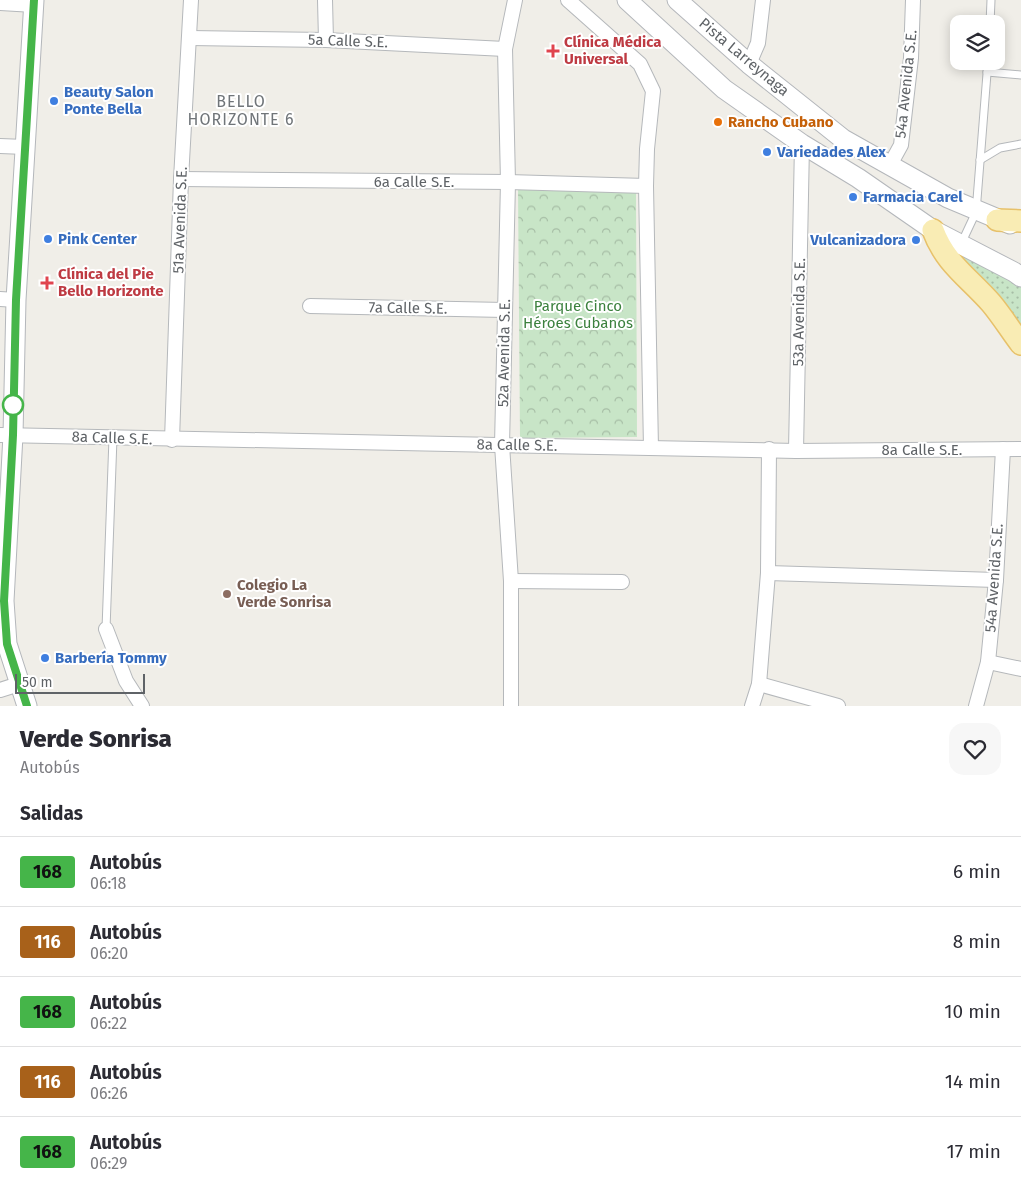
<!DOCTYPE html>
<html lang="es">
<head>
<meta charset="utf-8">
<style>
	:root { --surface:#fff; --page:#f7f7f7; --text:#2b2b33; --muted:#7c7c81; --line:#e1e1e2 }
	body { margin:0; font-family:"Fira Sans",sans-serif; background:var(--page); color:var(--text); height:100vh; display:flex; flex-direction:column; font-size:19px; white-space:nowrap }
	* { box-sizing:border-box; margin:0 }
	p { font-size:16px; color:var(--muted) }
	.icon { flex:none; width:28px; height:28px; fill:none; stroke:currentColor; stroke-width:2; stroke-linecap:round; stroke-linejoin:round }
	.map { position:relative; height:706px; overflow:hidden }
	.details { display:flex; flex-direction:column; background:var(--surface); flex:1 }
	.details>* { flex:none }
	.badge { padding:0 10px; border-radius:4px; font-size:18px; line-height:32px }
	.fabs { position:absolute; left:950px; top:15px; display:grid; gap:10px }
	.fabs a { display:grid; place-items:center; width:55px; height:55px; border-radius:10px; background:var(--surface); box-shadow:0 2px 12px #0003; font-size:25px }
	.scale { position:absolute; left:15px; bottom:12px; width:130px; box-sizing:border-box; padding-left:5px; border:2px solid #5f6367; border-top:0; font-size:14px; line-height:18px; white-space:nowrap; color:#5f6367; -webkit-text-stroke:4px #fff; paint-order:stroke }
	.map>.badge { position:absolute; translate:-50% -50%; box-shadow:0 0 0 2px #fff }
	h2 { padding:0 20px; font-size:19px; line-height:45px }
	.round { display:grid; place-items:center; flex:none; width:52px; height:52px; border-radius:15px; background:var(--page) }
	.summary { display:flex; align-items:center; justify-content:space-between; height:85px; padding:0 20px }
	h1 { font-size:24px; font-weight:800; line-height:38px }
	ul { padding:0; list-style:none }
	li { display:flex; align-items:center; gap:15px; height:70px; padding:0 20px; border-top:1px solid var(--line) }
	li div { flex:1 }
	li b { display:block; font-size:19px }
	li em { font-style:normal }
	li .badge { min-width:55px; font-weight:700; text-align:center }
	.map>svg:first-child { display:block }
	.park { fill:url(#park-crowns) }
	.garden { fill:url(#garden-dots) }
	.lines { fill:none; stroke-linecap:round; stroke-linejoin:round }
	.lane-casing { stroke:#b5b8bb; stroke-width:9 }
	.street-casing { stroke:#b5b8bb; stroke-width:16 }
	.secondary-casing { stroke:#b4b7bb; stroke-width:21 }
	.primary-casing { stroke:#e7c16a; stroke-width:24 }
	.lane { stroke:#fff; stroke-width:7 }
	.street { stroke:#fff; stroke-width:14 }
	.secondary { stroke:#fff; stroke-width:19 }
	.primary { stroke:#f9ecb4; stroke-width:21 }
	.line-casing { stroke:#fff; stroke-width:11 }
	.line { stroke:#45b549; stroke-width:8 }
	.health-dot { fill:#e0444e; stroke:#fff; stroke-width:2 }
	.shop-dot { fill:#3f7fe0; stroke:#fff; stroke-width:2 }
	.food-dot { fill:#e8710a; stroke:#fff; stroke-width:2 }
	.stop-dot { fill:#fff; stroke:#45b549; stroke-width:2.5 }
	.education-dot { fill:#8d6e63; stroke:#fff; stroke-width:2 }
	.labels { text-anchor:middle; stroke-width:4; stroke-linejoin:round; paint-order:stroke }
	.street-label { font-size:15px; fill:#5f6367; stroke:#fff }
	.health-label { font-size:15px; font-weight:bold; fill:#be3a42; stroke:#fff; text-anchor:start }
	.shop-label { font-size:15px; font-weight:bold; fill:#366cbe; stroke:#fff; text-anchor:start }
	.food-label { font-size:15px; font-weight:bold; fill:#c56008; stroke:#fff; text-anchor:start }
	.park-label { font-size:15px; fill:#3c813e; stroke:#fff }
	.education-label { font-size:15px; font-weight:bold; fill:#785e54; stroke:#fff; text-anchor:start }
	.neighbourhood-label { font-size:16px; letter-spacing:1px; fill:#707579; stroke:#fff }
</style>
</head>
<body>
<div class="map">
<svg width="1021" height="706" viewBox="0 0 1021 706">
	<defs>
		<pattern id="park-crowns" width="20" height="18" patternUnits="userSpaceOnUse" patternTransform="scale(1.25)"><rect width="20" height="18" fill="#c8e5c7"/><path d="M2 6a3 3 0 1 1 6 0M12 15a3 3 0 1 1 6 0" fill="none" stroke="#a6bda5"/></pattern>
		<pattern id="garden-dots" width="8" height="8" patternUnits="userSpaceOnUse" patternTransform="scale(1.25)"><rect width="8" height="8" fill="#c8e5c7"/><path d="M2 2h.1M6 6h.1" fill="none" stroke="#a6bda5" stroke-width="1.8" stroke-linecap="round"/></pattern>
	</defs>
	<rect width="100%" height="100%" fill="#f0eee8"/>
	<!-- park -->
	<polygon class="park" points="518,188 636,192 637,437 520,438"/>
	<!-- garden -->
	<polygon class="garden" points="961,244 1021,277 1021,344 947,259"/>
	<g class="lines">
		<!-- lane casing -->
		<g class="lane-casing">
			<g id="lane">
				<polyline points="990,24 991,0"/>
				<polyline points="987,72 1021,75"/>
				<polyline points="980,160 1000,148 1021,144"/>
				<polyline points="961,244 976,212 988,61"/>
				<polyline points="106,629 113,438"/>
			</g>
		</g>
		<!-- street casing -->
		<g class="street-casing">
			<g id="street">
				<polyline points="325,0 326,40"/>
				<polyline points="568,0 640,64 653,91 647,149 646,186 651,448"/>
				<polyline points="0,3 34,5"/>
				<polyline points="190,38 326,40 505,49"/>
				<polyline points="749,64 758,43 763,0"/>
				<polyline points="0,146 25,147"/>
				<polyline points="890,165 901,145 911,58 913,0"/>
				<polyline points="181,179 508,182 646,186"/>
				<polyline points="0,299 16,300"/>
				<polyline points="310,306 505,310"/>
				<polyline points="0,435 796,451 1021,449"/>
				<polyline points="172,440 181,179 191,0"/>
				<polyline points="796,451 802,144"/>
				<polyline points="768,573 996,580"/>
				<polyline points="511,581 622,582"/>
				<polyline points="106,629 126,681 142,706"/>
				<polyline points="988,662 1021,669"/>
				<polyline points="759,684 838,706"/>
				<polyline points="0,690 19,684"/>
				<polyline points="511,706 511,581 502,445 508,182 505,49 515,0"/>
				<polyline points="752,706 759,684 768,573 769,449"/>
				<polyline points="976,706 988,662 996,580 1003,449"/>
			</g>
		</g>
		<!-- secondary casing -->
		<g class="secondary-casing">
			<g id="secondary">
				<polyline points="627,0 724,89 802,144 858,178 933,230 1014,272 1021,277"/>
				<polyline points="677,0 749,64 843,139 948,198 1010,224"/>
				<polyline points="27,706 7,644 4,601 13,435 16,300 34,0"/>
			</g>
		</g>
		<!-- primary casing -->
		<g class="primary-casing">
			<g id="primary">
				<polyline points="997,220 1021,221"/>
				<path d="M933 230C945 263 968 277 991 303 1002 316 1011 331 1021 344"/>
			</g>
		</g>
		<!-- lane -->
		<use href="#lane" class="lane"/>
		<!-- street -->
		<use href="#street" class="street"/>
		<!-- secondary -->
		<use href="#secondary" class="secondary"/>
		<!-- primary -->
		<use href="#primary" class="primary"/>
	</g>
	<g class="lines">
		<!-- line casing -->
		<g class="line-casing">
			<polyline id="line" points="27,706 7,644 4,601 13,435 16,300 34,0"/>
		</g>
		<!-- line -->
		<use href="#line" class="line"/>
	</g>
	<!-- markers -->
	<g class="health-dot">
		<path d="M550.5 43.5h5v5h5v5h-5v5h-5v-5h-5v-5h5z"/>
		<path d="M44.5 275.5h5v5h5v5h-5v5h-5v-5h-5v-5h5z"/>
	</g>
	<g class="shop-dot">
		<circle cx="54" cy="101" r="5"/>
		<circle cx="767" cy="152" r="5"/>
		<circle cx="853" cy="197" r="5"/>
		<circle cx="48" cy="239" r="5"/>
		<circle cx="916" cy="240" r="5"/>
		<circle cx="45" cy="658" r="5"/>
	</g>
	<circle class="food-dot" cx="718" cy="122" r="5"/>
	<circle class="stop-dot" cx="13" cy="405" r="10"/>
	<circle class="education-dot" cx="227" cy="594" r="5"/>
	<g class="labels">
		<!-- street labels -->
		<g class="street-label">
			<text transform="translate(348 41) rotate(2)" y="5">5a Calle S.E.</text>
			<text transform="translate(744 57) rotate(40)" y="5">Pista Larreynaga</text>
			<text transform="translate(906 84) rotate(-84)" y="5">54a Avenida S.E.</text>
			<text x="414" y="187">6a Calle S.E.</text>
			<text transform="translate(180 220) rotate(-88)" y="5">51a Avenida S.E.</text>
			<text transform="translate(408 308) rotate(1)" y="5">7a Calle S.E.</text>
			<text transform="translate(799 312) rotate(-89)" y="5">53a Avenida S.E.</text>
			<text transform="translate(504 353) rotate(-89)" y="5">52a Avenida S.E.</text>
			<text transform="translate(112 438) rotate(2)" y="5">8a Calle S.E.</text>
			<text transform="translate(517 445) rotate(1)" y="5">8a Calle S.E.</text>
			<text x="922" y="455">8a Calle S.E.</text>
			<text transform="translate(994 578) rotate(-86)" y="5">54a Avenida S.E.</text>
		</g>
		<!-- health labels -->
		<g class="health-label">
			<text x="564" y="47">Clínica Médica<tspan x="564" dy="17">Universal</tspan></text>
			<text x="58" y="279">Clínica del Pie<tspan x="58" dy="17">Bello Horizonte</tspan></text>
		</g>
		<!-- shop labels -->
		<g class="shop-label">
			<text x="64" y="97">Beauty Salon<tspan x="64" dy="17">Ponte Bella</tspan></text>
			<text x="777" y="157">Variedades Alex</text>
			<text x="863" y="202">Farmacia Carel</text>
			<text x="58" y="244">Pink Center</text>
			<text x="906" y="245" text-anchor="end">Vulcanizadora</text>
			<text x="55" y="663">Barbería Tommy</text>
		</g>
		<!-- food labels -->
		<g class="food-label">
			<text x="728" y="127">Rancho Cubano</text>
		</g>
		<!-- park labels -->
		<g class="park-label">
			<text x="578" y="311">Parque Cinco<tspan x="578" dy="17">Héroes Cubanos</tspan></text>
		</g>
		<!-- education labels -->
		<g class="education-label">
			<text x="237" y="590">Colegio La<tspan x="237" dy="17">Verde Sonrisa</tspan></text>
		</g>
		<!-- neighbourhood labels -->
		<g class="neighbourhood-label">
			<text x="241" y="107">BELLO<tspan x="241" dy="18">HORIZONTE 6</tspan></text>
		</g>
	</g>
</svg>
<div class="fabs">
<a><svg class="icon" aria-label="layers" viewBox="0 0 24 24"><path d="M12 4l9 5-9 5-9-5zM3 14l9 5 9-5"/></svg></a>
</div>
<div class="scale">50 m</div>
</div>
<section class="details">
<div class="summary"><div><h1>Verde Sonrisa</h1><p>Autobús</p></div><a class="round"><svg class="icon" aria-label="heart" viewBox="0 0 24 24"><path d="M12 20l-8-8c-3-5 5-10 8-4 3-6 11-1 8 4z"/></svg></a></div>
<h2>Salidas</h2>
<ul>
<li><span class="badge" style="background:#45b549;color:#111">168</span><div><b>Autobús</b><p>06:18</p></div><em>6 min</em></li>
<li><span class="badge" style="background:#a8611a;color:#fff">116</span><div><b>Autobús</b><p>06:20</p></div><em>8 min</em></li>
<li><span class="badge" style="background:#45b549;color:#111">168</span><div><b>Autobús</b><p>06:22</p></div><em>10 min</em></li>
<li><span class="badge" style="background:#a8611a;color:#fff">116</span><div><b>Autobús</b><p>06:26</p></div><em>14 min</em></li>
<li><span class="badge" style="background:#45b549;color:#111">168</span><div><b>Autobús</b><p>06:29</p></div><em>17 min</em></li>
</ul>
</section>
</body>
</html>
